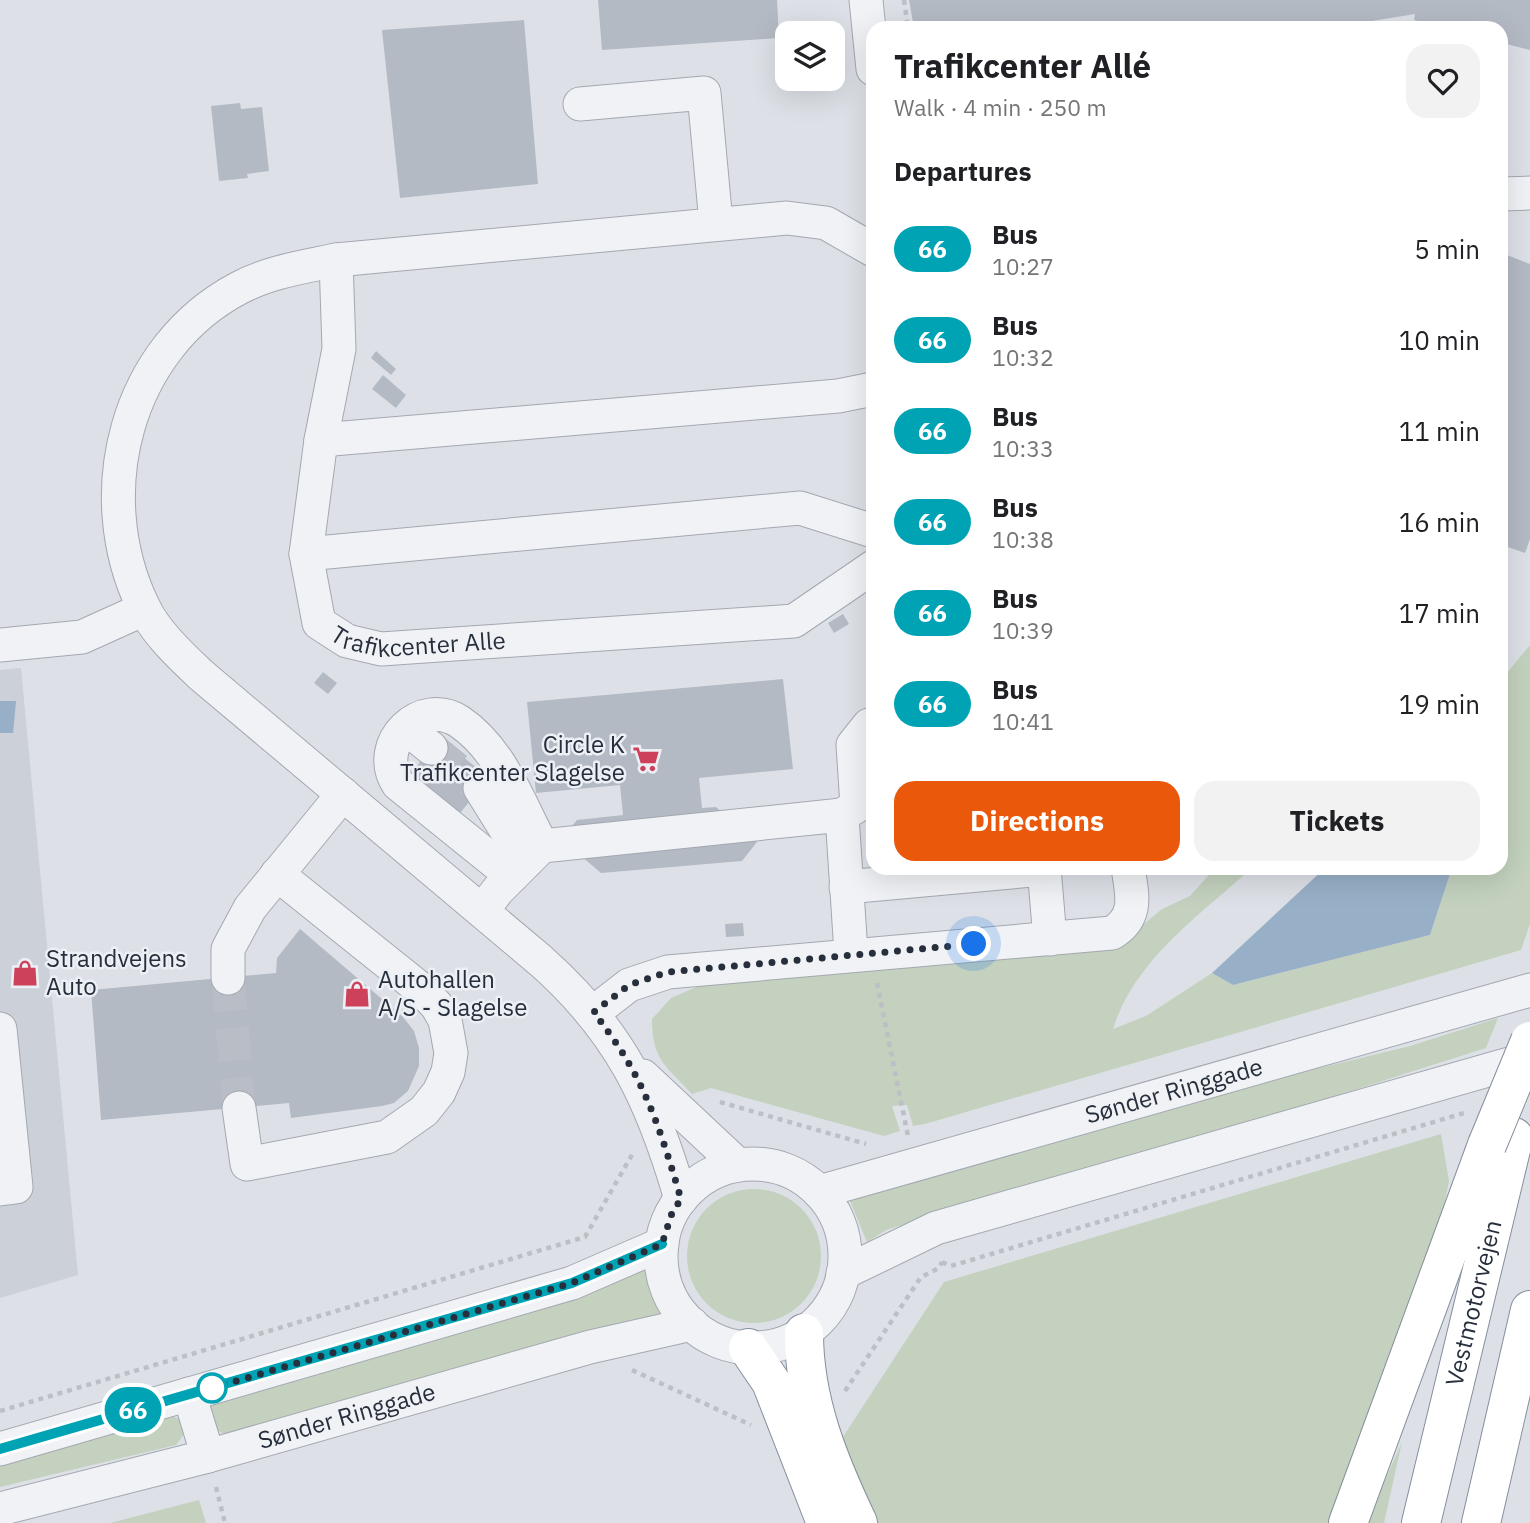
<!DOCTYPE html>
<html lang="en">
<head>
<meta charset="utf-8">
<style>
	:root { --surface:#fff; --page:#f2f2f2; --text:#202124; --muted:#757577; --accent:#ea580c }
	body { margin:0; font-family:"IBM Plex Sans",sans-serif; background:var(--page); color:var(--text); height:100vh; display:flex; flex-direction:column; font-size:26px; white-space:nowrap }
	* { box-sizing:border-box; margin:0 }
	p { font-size:23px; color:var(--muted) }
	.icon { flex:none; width:38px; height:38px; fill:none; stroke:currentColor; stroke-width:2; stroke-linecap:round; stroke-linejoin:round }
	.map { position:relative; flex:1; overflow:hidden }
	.details { position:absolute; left:866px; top:21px; width:642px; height:854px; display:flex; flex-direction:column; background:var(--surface); border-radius:21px; box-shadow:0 7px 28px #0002 }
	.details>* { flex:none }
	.badge { padding:0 14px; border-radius:23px; font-size:24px; line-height:46px }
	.buttons { position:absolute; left:775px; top:21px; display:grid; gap:14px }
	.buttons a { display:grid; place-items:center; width:70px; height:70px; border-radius:14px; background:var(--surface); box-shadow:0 7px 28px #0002; font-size:35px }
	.you { position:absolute; width:35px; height:35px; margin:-18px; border:5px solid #fff; border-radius:50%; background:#1a73e8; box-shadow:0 0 0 10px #1a73e833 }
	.map>.badge { position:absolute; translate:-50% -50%; box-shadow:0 0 0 4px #fff }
	h2 { padding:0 28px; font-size:26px; line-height:63px }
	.round { display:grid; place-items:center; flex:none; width:74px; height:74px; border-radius:21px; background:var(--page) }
	.overview { display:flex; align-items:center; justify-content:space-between; height:119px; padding:0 28px }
	h1 { font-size:33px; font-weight:700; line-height:52px }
	.primary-button { display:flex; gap:14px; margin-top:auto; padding:14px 28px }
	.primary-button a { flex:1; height:80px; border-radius:21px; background:var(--accent); color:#fff; font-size:28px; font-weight:700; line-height:80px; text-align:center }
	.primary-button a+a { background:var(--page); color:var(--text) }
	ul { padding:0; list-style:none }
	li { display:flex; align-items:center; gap:21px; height:91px; padding:0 28px }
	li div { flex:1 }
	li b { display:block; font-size:26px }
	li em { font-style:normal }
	li .badge { min-width:77px; font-weight:700; text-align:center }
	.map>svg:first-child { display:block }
	.built { fill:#cbd0d9 }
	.green { fill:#c3d1be }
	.water { fill:#98b0c7 }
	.building { fill:#b4bac4 }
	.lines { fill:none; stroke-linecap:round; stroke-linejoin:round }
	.minor-tunnel { stroke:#b9bdc5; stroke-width:33; stroke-dasharray:33 17; stroke-linecap:butt }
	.minor-casing { stroke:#a3a8b1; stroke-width:35 }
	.highway-casing { stroke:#848f9d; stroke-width:40 }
	.path { stroke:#bcbfc5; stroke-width:4.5; stroke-dasharray:5 5; stroke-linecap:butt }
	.minor { stroke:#f0f2f5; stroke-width:33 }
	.highway { stroke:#fff; stroke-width:38 }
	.highway-bridge-casing { stroke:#848f9d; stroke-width:40; stroke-linecap:butt }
	.highway-bridge { stroke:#fff; stroke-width:38 }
	.line-casing { stroke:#fff; stroke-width:16 }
	.line { stroke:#00a3b4; stroke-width:10 }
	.walk { stroke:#272f3d; stroke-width:7; stroke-dasharray:0 12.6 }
	.stop-dot { fill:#fff; stroke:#00a3b4; stroke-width:3.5 }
	.labels { text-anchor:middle; stroke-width:5; stroke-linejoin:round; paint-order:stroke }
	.street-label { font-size:24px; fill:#272f3d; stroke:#ecf0f5 }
	.poi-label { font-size:24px; fill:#272f3d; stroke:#ecf0f5; text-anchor:start }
</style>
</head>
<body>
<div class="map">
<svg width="1530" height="1523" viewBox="0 0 1530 1523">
	<rect width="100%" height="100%" fill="#dde1e7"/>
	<!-- built -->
	<polygon class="built" points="21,668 78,1275 0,1298 0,670"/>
	<!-- green -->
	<g class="green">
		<path d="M1530 645V924L1521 950 925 1124 913 1126 907 1105 892 1106 900 1131 884 1136 711 1088 692 1094C666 1066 652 1060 652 1019L671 998 701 985 1120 944 1162 909 1190 896 1215 868H1252C1200 915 1135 959 1113 1029L1146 1016 1212 973 1233 985 1430 935 1452 868H1502V679Z"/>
		<polygon points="1498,1018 1486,1048 1187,1143 940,1213 886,1230 867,1242 848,1196 1097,1122 1410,1046"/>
		<polygon points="1441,1134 1449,1181 1438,1235 1333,1523 874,1523 837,1446 944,1282"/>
		<circle cx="754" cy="1256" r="67"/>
		<polygon points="645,1270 662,1313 225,1435 214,1428 209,1410 212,1403 589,1290"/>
		<polygon points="171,1416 182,1420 185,1433 176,1445 0,1487 0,1466"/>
		<polygon points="1402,1442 1384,1523 1366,1523"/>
		<polygon points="199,1500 206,1523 110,1523"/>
	</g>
	<!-- water -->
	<g class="water">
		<polygon points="0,701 16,701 13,733 0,733"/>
		<polygon points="1325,868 1452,868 1430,935 1233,985 1212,973"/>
	</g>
	<!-- building -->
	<g class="building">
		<polygon points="598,0 777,0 779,38 602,50"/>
		<polygon points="909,0 1530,0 1530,50 1502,43 1502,28 1444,28 1414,20 1415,14 1329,28 914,28"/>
		<polygon points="524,20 538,184 400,198 382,30"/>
		<polygon points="240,103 241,109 262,107 269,171 247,174 248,178 219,181 211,106"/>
		<polygon points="1502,253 1530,264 1530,539 1525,553 1502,545"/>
		<polygon points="376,351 396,369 391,375 371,358"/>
		<polygon points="383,375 406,395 396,408 372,389"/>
		<polygon points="843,614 849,624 834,633 828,623"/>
		<polygon points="323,672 337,683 328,694 314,683"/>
		<polygon points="783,679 793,769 699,778 702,808 716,807 757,842 742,861 601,873 561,839 577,820 623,815 620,785 536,793 527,702"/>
		<polygon points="440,738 489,778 460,813 411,773"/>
		<polygon points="743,923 744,936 726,937 725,924"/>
		<polygon points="300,929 403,1017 414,1031 419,1048 419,1066 408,1091 394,1103 382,1106 291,1118 289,1103 101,1120 91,990 276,973 277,958"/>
	</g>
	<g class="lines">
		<!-- minor-tunnel -->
		<g class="minor-tunnel">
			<polyline points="431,748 480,788"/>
			<polyline points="228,978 239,1108"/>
		</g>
		<!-- minor casing -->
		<g class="minor-casing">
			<g id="minor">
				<polyline points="866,0 873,69"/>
				<polyline points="580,104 704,93 716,223"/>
				<polyline points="1502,194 1530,193"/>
				<path id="s1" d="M336 260 339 349 321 440 306 554 319 623 347 641 381 649 794 621 873 567"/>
				<polyline points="321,440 838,396 873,389"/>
				<polyline points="306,554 800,508 873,531"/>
				<polyline points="0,645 82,637 144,609"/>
				<polyline points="406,728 431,748"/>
				<polyline points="480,788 526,862"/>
				<polyline points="842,815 857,806 853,745 869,725 873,725"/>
				<polyline points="1044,868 1050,939"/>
				<path d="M512 876 398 784C372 743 422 696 460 722 502 751 519 803 542 846"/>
				<polyline points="846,887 1044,869"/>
				<polyline points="482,911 498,890 542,846 842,815 851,953"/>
				<polyline points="228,978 228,949 250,908 343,794"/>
				<path d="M594 1012 629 985 668 972 1112 933C1139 917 1132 894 1128 868"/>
				<polyline points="0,1029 16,1187 0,1189"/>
				<polyline points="643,1076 738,1165"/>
				<polyline points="239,1108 247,1164 387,1137 424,1111 439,1092 448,1072 451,1053 445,1020 437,1006 423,991 277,874"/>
				<circle cx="753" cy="1256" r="92"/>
				<path id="s2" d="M819 1192 1530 990"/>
				<path d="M681 1199C652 1099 620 1031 541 961L201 675C180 655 155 632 143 606 89 494 125 348 239 288 269 272 303 267 336 260L787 218 826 223 873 250"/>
				<polyline points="843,1273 936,1228 1530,1058"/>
				<polyline points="189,1394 208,1456"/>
				<polyline points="0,1449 572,1283 662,1244"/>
				<path id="s3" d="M0 1509 208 1456 590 1347 692 1324"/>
			</g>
		</g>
		<!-- highway casing -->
		<g class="highway-casing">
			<g id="highway">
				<path d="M804 1333C804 1401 829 1462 858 1523"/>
				<polyline points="748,1348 771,1382 826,1523"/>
				<polyline points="1348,1523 1487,1145"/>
				<path id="s4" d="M1421 1523 1514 1137"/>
				<polyline points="1481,1523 1530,1310"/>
			</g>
		</g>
		<!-- path -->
		<g class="path">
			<polyline points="904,0 908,28"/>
			<polyline points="877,983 908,1136"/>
			<polyline points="720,1102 866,1144"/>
			<polyline points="942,1262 951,1266 1464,1113"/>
			<polyline points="632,1370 751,1425"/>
			<polyline points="845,1391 921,1277 939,1268 942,1262"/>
			<polyline points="0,1411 585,1237 633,1153"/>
			<polyline points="216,1487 225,1523"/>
		</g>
		<!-- minor -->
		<use href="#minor" class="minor"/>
		<!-- highway -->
		<use href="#highway" class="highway"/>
		<!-- highway-bridge casing -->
		<g class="highway-bridge-casing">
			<polyline id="highway-bridge" points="1487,1145 1530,1041"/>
		</g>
		<!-- highway-bridge -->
		<use href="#highway-bridge" class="highway-bridge"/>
	</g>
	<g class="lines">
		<!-- line casing -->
		<g class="line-casing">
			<polyline id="line" points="0,1449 572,1283 662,1244"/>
		</g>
		<!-- line -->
		<use href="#line" class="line"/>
		<!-- walk -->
		<path class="walk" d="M212 1388 572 1283 662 1244 672 1213 681 1199C667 1152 653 1104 628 1062 618 1044 605 1028 594 1012L629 985 668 972 974 944"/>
	</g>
	<!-- icons -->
	<defs>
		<g id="supermarket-bare" transform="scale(2.1)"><path d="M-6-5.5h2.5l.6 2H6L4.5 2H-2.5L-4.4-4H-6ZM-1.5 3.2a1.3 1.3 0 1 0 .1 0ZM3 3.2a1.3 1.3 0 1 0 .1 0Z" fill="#cd415a" stroke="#ecf0f5" stroke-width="2.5" paint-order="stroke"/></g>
		<g id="shop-bare" transform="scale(2.1)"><path d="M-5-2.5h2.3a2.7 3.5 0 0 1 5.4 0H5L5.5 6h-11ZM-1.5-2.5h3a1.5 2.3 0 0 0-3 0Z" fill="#cd415a" stroke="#ecf0f5" stroke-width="2.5" paint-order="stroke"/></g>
	</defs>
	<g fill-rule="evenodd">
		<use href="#supermarket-bare" x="646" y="759"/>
		<use href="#shop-bare" x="25" y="973"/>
		<use href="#shop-bare" x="357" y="994"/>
	</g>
	<!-- markers -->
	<circle class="stop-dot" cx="212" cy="1388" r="14"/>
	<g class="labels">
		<!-- street labels -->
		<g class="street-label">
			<text dy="8" stroke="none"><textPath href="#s1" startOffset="472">Trafikcenter Alle</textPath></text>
			<text dy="8" stroke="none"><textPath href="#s2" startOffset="369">Sønder Ringgade</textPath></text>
			<text dy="8" stroke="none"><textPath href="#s4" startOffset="226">Vestmotorvejen</textPath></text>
			<text dy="8" stroke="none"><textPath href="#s3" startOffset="359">Sønder Ringgade</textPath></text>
		</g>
		<!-- poi labels -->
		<g class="poi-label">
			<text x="625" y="753" text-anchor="end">Circle K<tspan x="625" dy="28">Trafikcenter Slagelse</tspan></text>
			<text x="46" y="967">Strandvejens<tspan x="46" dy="28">Auto</tspan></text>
			<text x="378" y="988">Autohallen<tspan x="378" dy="28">A/S - Slagelse</tspan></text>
		</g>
	</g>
</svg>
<div class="buttons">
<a><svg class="icon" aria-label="layers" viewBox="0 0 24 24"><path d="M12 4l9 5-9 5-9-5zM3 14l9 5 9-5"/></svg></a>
</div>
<div class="you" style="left:974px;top:944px"></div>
<b class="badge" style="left:133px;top:1410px;background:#00a3b4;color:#fff">66</b>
<section class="details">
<div class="overview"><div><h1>Trafikcenter Allé</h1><p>Walk · 4 min · 250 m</p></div><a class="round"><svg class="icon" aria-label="heart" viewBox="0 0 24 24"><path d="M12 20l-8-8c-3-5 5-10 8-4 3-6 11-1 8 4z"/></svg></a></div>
<h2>Departures</h2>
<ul>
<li><span class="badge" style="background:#00a3b4;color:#fff">66</span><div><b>Bus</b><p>10:27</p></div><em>5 min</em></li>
<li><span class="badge" style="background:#00a3b4;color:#fff">66</span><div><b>Bus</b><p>10:32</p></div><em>10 min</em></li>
<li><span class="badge" style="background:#00a3b4;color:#fff">66</span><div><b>Bus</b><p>10:33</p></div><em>11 min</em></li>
<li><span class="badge" style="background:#00a3b4;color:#fff">66</span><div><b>Bus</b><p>10:38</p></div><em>16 min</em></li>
<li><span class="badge" style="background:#00a3b4;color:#fff">66</span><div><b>Bus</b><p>10:39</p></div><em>17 min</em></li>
<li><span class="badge" style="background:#00a3b4;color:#fff">66</span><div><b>Bus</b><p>10:41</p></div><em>19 min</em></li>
</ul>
<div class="primary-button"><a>Directions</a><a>Tickets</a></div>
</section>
</div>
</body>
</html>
